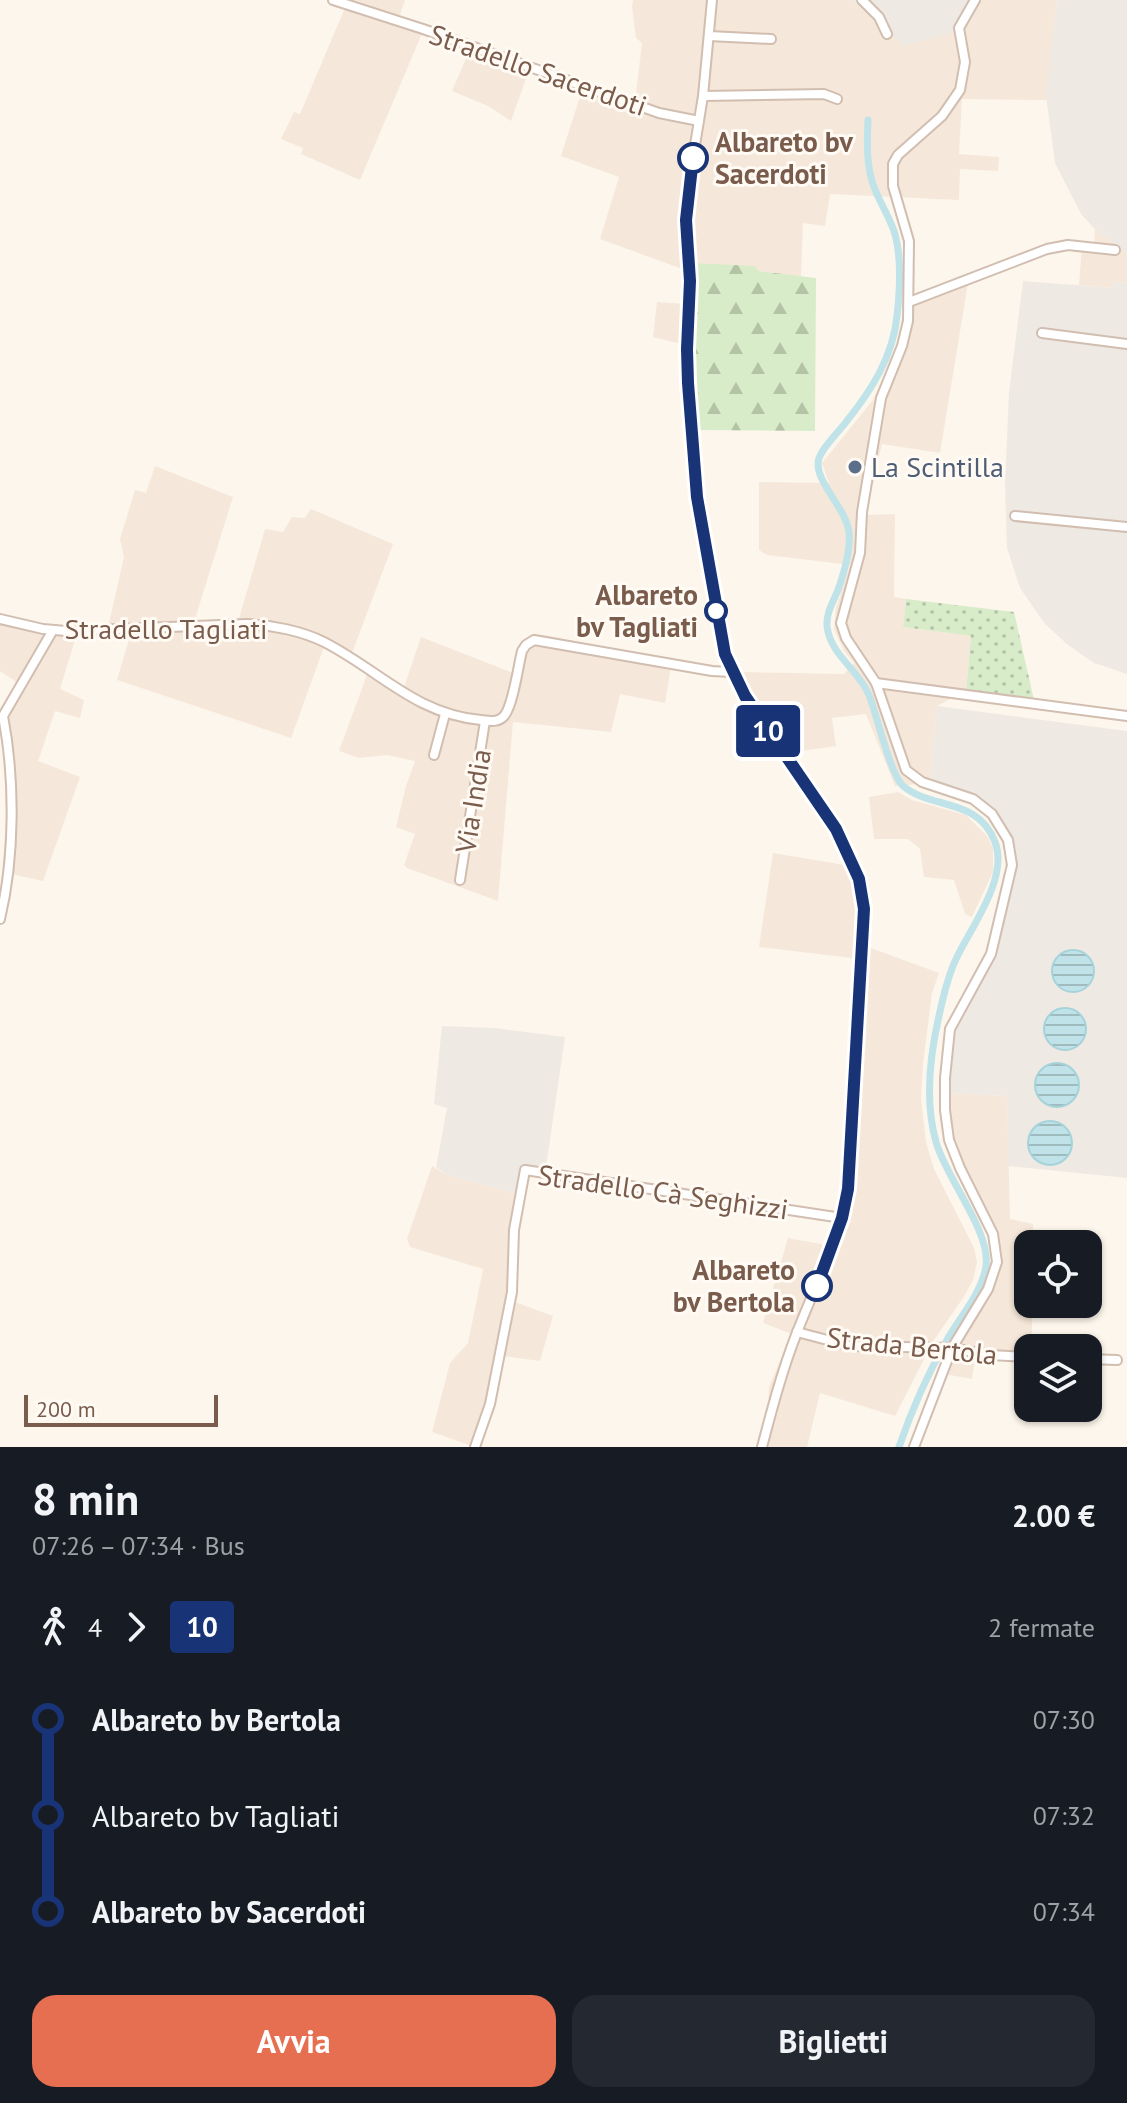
<!DOCTYPE html>
<html lang="it">
<head>
<meta charset="utf-8">
<style>
	:root { --surface:#171b24; --page:#242831; --text:#f1f3f6; --muted:#9ea1a6; --accent:#e76f51 }
	body { margin:0; font-family:"PT Sans",sans-serif; background:var(--page); color:var(--text); height:100vh; display:flex; flex-direction:column; font-size:30px; white-space:nowrap }
	* { box-sizing:border-box; margin:0 }
	p { font-size:26px; color:var(--muted) }
	.icon { flex:none; width:44px; height:44px; fill:none; stroke:currentColor; stroke-width:2; stroke-linecap:round; stroke-linejoin:round }
	.map { position:relative; height:1447px; overflow:hidden }
	.sheet { display:flex; flex-direction:column; background:var(--surface); flex:1 }
	.sheet>* { flex:none }
	.badge { padding:0 16px; border-radius:6px; font-size:28px; line-height:52px }
	.tools { position:absolute; left:1014px; top:1230px; display:grid; gap:16px }
	.tools a { display:grid; place-items:center; width:88px; height:88px; border-radius:16px; background:var(--surface); box-shadow:0 2px 6px #0004; font-size:40px }
	.scale { position:absolute; left:24px; bottom:20px; width:194px; box-sizing:border-box; padding-left:8px; border:4px solid #7a5c4d; border-top:0; font-size:22px; line-height:28px; white-space:nowrap; color:#7a5c4d; -webkit-text-stroke:6px #fffaf3; paint-order:stroke }
	.map>.badge { position:absolute; translate:-50% -50%; box-shadow:0 0 0 4px #fff }
	.legs { display:flex; align-items:center; gap:12px; height:88px; padding:0 32px; font-size:26px }
	.legs p { margin-inline-start:auto }
	.headline { display:flex; align-items:center; justify-content:space-between; height:136px; padding:0 32px }
	h1 { font-size:44px; font-weight:600; line-height:60px }
	.primary-button { display:flex; gap:16px; margin-top:auto; padding:16px 32px }
	.primary-button a { flex:1; height:92px; border-radius:24px; background:var(--accent); color:#fff; font-size:32px; font-weight:600; line-height:92px; text-align:center }
	.primary-button a+a { background:var(--page); color:var(--text) }
	ul { padding:0 32px; list-style:none }
	li { display:flex; align-items:center; gap:28px; height:96px; font-size:30px }
	li i { display:grid; place-items:center; width:12px; height:100%; margin:0 10px; background:currentColor }
	li i::after { content:''; width:20px; height:20px; margin:-10px; border:6px solid; border-radius:50%; background:var(--surface) }
	li p { margin-inline-start:auto }
	li:first-child i { background:linear-gradient(#0000 50%,currentColor 0) }
	li:last-child i { background:linear-gradient(currentColor 50%,#0000 0) }
	.map>svg:first-child { display:block }
	.residential { fill:#f5e8da }
	.industrial { fill:#efe9e4 }
	.grass { fill:url(#grass-dots) }
	.forest { fill:url(#forest-firs) }
	.water { fill:url(#water-rules); stroke:#a5d3da; stroke-width:2 }
	.lines { fill:none; stroke-linecap:round; stroke-linejoin:round }
	.canal { stroke:#bfe3e8; stroke-width:7 }
	.minor-casing { stroke:#d1beb0; stroke-width:12 }
	.minor { stroke:#fff; stroke-width:8 }
	.line-1-casing { stroke:#fff; stroke-width:18 }
	.line-1 { stroke:#193476; stroke-width:12 }
	.stop-1-dot { fill:#fff; stroke:#193476; stroke-width:4 }
	.service-dot { fill:#5c6f8a; stroke:#fffaf3; stroke-width:3 }
	.labels { text-anchor:middle; stroke-width:6; stroke-linejoin:round; paint-order:stroke }
	.street-label { font-size:28px; fill:#7a5c4d; stroke:#fffaf3 }
	.stop-label { font-size:28px; font-weight:bold; fill:#7a5c4d; stroke:#fffaf3; text-anchor:end }
	.service-label { font-size:28px; fill:#4e5e75; stroke:#fffaf3; text-anchor:start }
</style>
</head>
<body>
<div class="map">
<svg width="1127" height="1447" viewBox="0 0 1127 1447">
	<defs>
		<pattern id="grass-dots" width="8" height="8" patternUnits="userSpaceOnUse" patternTransform="scale(2)"><rect width="8" height="8" fill="#d8ecc9"/><path d="M2 2h.1M6 6h.1" fill="none" stroke="#b4c2a5" stroke-width="1.8" stroke-linecap="round"/></pattern>
		<pattern id="forest-firs" width="22" height="20" patternUnits="userSpaceOnUse" patternTransform="scale(2)"><rect width="22" height="20" fill="#d8ecc9"/><path d="M5 1l3.5 6h-7zM16 11l3.5 6h-7z" fill="#b4c2a5"/></pattern>
		<pattern id="water-rules" width="6" height="5" patternUnits="userSpaceOnUse" patternTransform="scale(2)"><rect width="6" height="5" fill="#bfe3e8"/><path d="M0 2.5h6" fill="none" stroke="#a0bbbe"/></pattern>
	</defs>
	<rect width="100%" height="100%" fill="#fdf6ec"/>
	<!-- residential -->
	<g class="residential">
		<polygon points="327,0 405,0 397,23 423,31 360,180 301,154 303,148 281,139 294,112 300,114 345,8"/>
		<polygon points="633,0 851,0 886,28 978,0 1057,0 1047,100 962,99 959,154 999,157 998,171 960,169 959,200 830,194 825,226 803,223 801,277 758,271 690,346 653,337 657,302 685,304 685,270 600,239 619,177 561,156 584,84 635,102 642,43 636,38 632,6"/>
		<polygon points="471,47 529,70 511,121 488,106 452,91"/>
		<polygon points="1095,229 1127,253 1127,283 1114,282 1113,288 1079,285 1082,245 1094,246"/>
		<polygon points="968,283 940,453 882,444 865,515 895,514 894,597 906,599 903,627 971,636 966,691 937,706 930,783 895,786 866,714 832,718 836,746 788,753 737,672 844,674 854,663 844,651 834,629 836,608 850,565 767,555 759,550 759,482 829,483 822,463 873,400 897,348 904,306"/>
		<polygon points="155,466 233,497 194,622 238,622 265,529 283,532 292,517 305,518 311,509 393,544 349,661 324,647 291,738 117,680 131,633 111,633 109,623 124,557 120,539 135,490 146,493"/>
		<polygon points="0,620 77,633 60,689 84,700 80,718 55,711 38,761 80,777 43,881 2,872 9,784 4,724 18,683 0,671"/>
		<polygon points="544,635 672,661 665,703 620,694 611,732 513,722 498,901 407,868 404,865 415,834 396,827 406,786 415,761 387,755 359,758 339,751 371,664 404,687 421,637 513,673 520,644 530,637"/>
		<polygon points="898,792 912,800 966,815 987,836 993,848 993,872 972,917 965,914 954,880 924,877 920,849 908,839 874,839 869,797"/>
		<polygon points="773,853 851,866 862,910 860,959 759,947"/>
		<polygon points="868,947 939,973 932,993 923,1064 921,1099 926,1142 934,1169 974,1248 977,1262 973,1280 963,1298 934,1340 895,1416 820,1393 807,1447 760,1447 768,1411 769,1387 792,1334 763,1323 788,1238 837,1247 848,1214"/>
		<polygon points="947,1093 1007,1096 1010,1219 1033,1224 1033,1244 1028,1244 1028,1304 1032,1304 1032,1348 1028,1348 1028,1360 975,1359 972,1379 944,1374 953,1352 995,1281 1000,1251 998,1239 961,1164 950,1130"/>
		<polygon points="432,1166 447,1175 525,1196 518,1224 515,1302 553,1316 540,1361 502,1356 475,1447 432,1432 450,1363 468,1343 483,1269 410,1247 407,1239"/>
	</g>
	<!-- industrial -->
	<g class="industrial">
		<polygon points="851,0 978,0 959,31 903,46 886,28"/>
		<polygon points="1057,0 1127,0 1127,253 1095,229 1081,214 1055,163 1046,96"/>
		<polygon points="1023,281 1113,288 1114,282 1127,283 1127,674 1094,663 1068,645 1045,624 1020,588 1007,548 1005,485 1009,392"/>
		<polygon points="937,706 1127,731 1127,1178 1008,1166 1007,1096 947,1093 952,1032 989,965 1015,866 1013,843 1002,822 986,804 974,795 930,783"/>
		<polygon points="442,1026 495,1028 565,1037 545,1174 531,1175 525,1196 447,1175 436,1167 447,1108 434,1104"/>
	</g>
	<!-- grass -->
	<polygon class="grass" points="906,599 1014,612 1034,700 966,691 971,636 903,627"/>
	<!-- forest -->
	<polygon class="forest" points="692,263 755,266 758,271 816,278 815,431 696,430 690,346"/>
	<!-- water -->
	<g class="water">
		<circle cx="1073" cy="971" r="21"/>
		<circle cx="1065" cy="1029" r="21"/>
		<circle cx="1057" cy="1085" r="22"/>
		<circle cx="1050" cy="1143" r="22"/>
	</g>
	<g class="lines">
		<!-- canal -->
		<path class="canal" d="M868 120C867 142 866 166 874 187 880 203 890 218 895 234 902 260 900 290 897 316 893 357 871 391 846 422 838 433 824 445 819 458 812 480 846 507 849 532 851 551 844 573 838 590 833 602 826 613 827 626 830 655 859 670 869 695 877 715 890 774 903 786 932 810 978 797 995 842 1009 878 971 927 956 959 948 976 943 997 939 1016 930 1055 925 1103 936 1142 946 1178 991 1232 986 1266 982 1292 961 1316 948 1338 928 1373 912 1409 899 1447"/>
		<!-- minor casing -->
		<g class="minor-casing">
			<g id="minor">
				<polyline points="333,0 423,29 659,113 699,121"/>
				<path d="M712 0 703 96 688 188 686 220 690 281 687 349 697 497 703 537 716 611 731 672 755 713 813 792 836 829 859 879 864 909 848 1189C838 1241 815 1286 796 1335 782 1371 772 1409 762 1447"/>
				<polyline points="862,0 879,17 887,34"/>
				<polyline points="709,36 771,39"/>
				<polyline points="703,96 824,94 837,99"/>
				<polyline points="909,302 1047,249 1068,245 1115,250"/>
				<polyline points="1042,333 1127,344"/>
				<polyline points="1015,516 1127,527"/>
				<path d="M0 619 43 629 66 631 247 624C272 625 302 631 324 642 379 670 415 714 481 720 489 721 498 723 504 716 513 706 518 667 522 651L526 645 534 640 712 671 731 672"/>
				<polyline points="876,683 1127,716"/>
				<polyline points="434,755 445,714"/>
				<polyline points="460,880 485,721"/>
				<path d="M0 919C15 857 15 778 3 716L53 630"/>
				<polyline points="797,1332 850,1346 952,1348 990,1355 1028,1357"/>
				<polyline points="1088,1359 1117,1360"/>
				<polyline points="475,1447 490,1404 512,1292 514,1230 525,1170 842,1218"/>
				<polyline points="914,1447 952,1348 988,1289 997,1262 993,1234 960,1168 949,1140 945,1110 945,1078 950,1029 991,954 1012,865 1008,840 992,814 973,799 922,782 906,770 876,683 846,638 841,623 860,553 862,512 881,398 902,346 908,321 909,241 893,186 893,164 898,155 942,116 960,90 965,62 959,28 975,0"/>
			</g>
		</g>
		<!-- minor -->
		<use href="#minor" class="minor"/>
	</g>
	<g class="lines">
		<!-- line-1 casing -->
		<g class="line-1-casing">
			<polyline id="line-1" points="693,158 686,220 690,281 687,349 688,383 697,497 725,654 745,696 836,829 859,879 864,909 848,1189 842,1218 817,1286"/>
		</g>
		<!-- line-1 -->
		<use href="#line-1" class="line-1"/>
	</g>
	<!-- markers -->
	<g class="stop-1-dot">
		<circle cx="693" cy="158" r="14"/>
		<circle cx="716" cy="611" r="10"/>
		<circle cx="817" cy="1286" r="14"/>
	</g>
	<circle class="service-dot" cx="855" cy="467" r="8"/>
	<g class="labels">
		<!-- street labels -->
		<g class="street-label">
			<text transform="translate(538 70) rotate(19)" y="10">Stradello Sacerdoti</text>
			<text x="166" y="639">Stradello Tagliati</text>
			<text transform="translate(473 801) rotate(-81)" y="10">Via India</text>
			<text transform="translate(663 1192) rotate(8)" y="10">Stradello Cà Seghizzi</text>
			<text transform="translate(912 1346) rotate(6)" y="10">Strada Bertola</text>
		</g>
		<!-- stop labels -->
		<g class="stop-label">
			<text x="715" y="152" text-anchor="start">Albareto bv<tspan x="715" dy="32">Sacerdoti</tspan></text>
			<text x="698" y="605">Albareto<tspan x="698" dy="32">bv Tagliati</tspan></text>
			<text x="795" y="1280">Albareto<tspan x="795" dy="32">bv Bertola</tspan></text>
		</g>
		<!-- service labels -->
		<g class="service-label">
			<text x="871" y="477">La Scintilla</text>
		</g>
	</g>
</svg>
<div class="tools">
<a><svg class="icon" aria-label="locate" viewBox="0 0 24 24"><circle cx="12" cy="12" r="6"/><path d="M12 2v4M12 18v4M2 12h4M18 12h4"/></svg></a>
<a><svg class="icon" aria-label="layers" viewBox="0 0 24 24"><path d="M12 4l9 5-9 5-9-5zM3 14l9 5 9-5"/></svg></a>
</div>
<div class="scale">200 m</div>
<b class="badge" style="left:768px;top:731px;background:#193476;color:#fff">10</b>
</div>
<section class="sheet">
<div class="headline"><div><h1>8 min</h1><p>07:26 – 07:34 · Bus</p></div><b>2.00 €</b></div>
<div class="legs"><svg class="icon" aria-label="walk" viewBox="0 0 24 24"><circle cx="13" cy="4" r="2"/><path d="M13 8l-2 6 4 7M11 14l-3 7M7 12l3-4h3l4 4"/></svg>4<svg class="icon" aria-label="forward" viewBox="0 0 24 24"><path d="M9 5l7 7-7 7"/></svg><b class="badge" style="background:#193476;color:#fff">10</b><p>2 fermate</p></div>
<ul>
<li><i style="color:#193476"></i><b>Albareto bv Bertola</b><p>07:30</p></li>
<li><i style="color:#193476"></i><span>Albareto bv Tagliati</span><p>07:32</p></li>
<li><i style="color:#193476"></i><b>Albareto bv Sacerdoti</b><p>07:34</p></li>
</ul>
<div class="primary-button"><a>Avvia</a><a>Biglietti</a></div>
</section>
</body>
</html>
